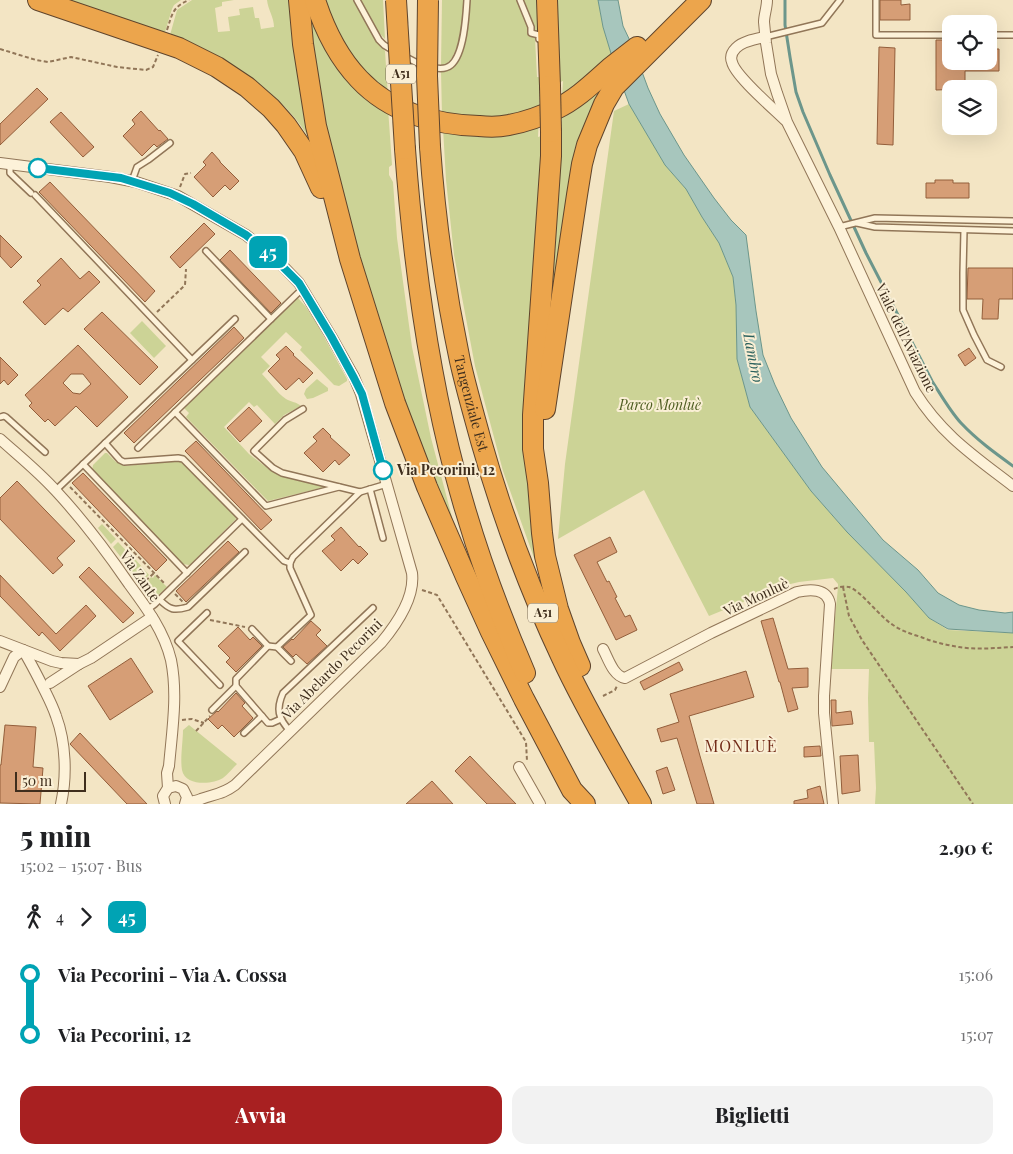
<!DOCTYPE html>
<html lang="it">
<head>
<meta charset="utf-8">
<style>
	:root { --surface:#fff; --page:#f2f2f2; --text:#202124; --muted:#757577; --accent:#a82021 }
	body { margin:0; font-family:"Playfair Display",serif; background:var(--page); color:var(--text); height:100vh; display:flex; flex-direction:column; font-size:19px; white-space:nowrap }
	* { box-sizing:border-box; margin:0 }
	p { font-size:16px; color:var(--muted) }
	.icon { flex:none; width:28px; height:28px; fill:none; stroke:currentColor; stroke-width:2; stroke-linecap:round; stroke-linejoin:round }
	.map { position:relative; height:804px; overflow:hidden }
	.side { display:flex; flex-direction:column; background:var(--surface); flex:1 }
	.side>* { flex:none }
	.badge { padding:0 10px; border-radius:8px; font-size:18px; line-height:32px }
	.buttons { position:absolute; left:942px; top:15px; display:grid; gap:10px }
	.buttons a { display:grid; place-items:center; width:55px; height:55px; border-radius:10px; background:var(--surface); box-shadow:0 5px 20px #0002; font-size:25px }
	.scale { position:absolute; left:15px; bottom:12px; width:71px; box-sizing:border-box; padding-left:5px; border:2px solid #3f2e1d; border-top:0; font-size:14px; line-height:18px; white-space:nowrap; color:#3f2e1d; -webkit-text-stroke:4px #faefd5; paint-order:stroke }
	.map>.badge { position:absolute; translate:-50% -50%; box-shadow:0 0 0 2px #fff }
	.legs { display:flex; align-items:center; gap:8px; height:55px; padding:0 20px; font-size:16px }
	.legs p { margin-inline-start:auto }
	.headline { display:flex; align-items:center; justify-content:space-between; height:85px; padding:0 20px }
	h1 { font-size:28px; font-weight:800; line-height:38px }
	.cta { display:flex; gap:10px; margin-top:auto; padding:10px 20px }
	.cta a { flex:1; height:58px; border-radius:15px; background:var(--accent); color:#fff; font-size:20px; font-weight:800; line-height:58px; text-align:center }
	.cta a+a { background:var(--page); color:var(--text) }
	ul { padding:0 20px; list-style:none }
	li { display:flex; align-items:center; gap:18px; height:60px; font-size:19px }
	li i { display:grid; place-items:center; width:8px; height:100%; margin:0 6px; background:currentColor }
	li i::after { content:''; width:12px; height:12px; margin:-6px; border:4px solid; border-radius:50%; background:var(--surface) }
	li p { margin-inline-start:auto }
	li:first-child i { background:linear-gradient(#0000 50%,currentColor 0) }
	li:last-child i { background:linear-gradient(currentColor 50%,#0000 0) }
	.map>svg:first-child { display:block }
	.green { fill:#ccd396 }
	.water { fill:#a7c6bd; stroke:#6c968b }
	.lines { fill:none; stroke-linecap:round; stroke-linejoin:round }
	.stream { stroke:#6c968b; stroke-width:3 }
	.building { fill:#d69e76; stroke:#935e3b; fill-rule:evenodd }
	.lane-casing { stroke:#917658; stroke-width:8 }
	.street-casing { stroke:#917658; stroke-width:12 }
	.highway-casing { stroke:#5f442c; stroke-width:22 }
	.path { stroke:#917658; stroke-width:2; stroke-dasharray:4 2.5; stroke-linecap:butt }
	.lane { stroke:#fdf2d9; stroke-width:5 }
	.street { stroke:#fdf2d9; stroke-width:10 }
	.highway { stroke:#eca54c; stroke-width:20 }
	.highway-bridge-casing { stroke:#5f442c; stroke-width:22; stroke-linecap:butt }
	.highway-bridge { stroke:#eca54c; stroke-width:20 }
	.line-1-casing { stroke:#fff; stroke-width:11 }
	.line-1 { stroke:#00a3b4; stroke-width:8 }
	.stop-1-dot { fill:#fff; stroke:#00a3b4; stroke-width:2.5 }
	.labels { text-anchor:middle; stroke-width:4; stroke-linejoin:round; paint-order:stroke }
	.shield { fill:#faefd5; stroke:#776854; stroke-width:1 }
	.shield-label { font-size:12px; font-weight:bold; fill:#3f2e1d }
	.street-label { font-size:14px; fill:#3f2e1d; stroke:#faefd5 }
	.park-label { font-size:14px; font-style:italic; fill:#4f5e22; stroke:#faefd5 }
	.stop-label { font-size:14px; font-weight:bold; fill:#3f2e1d; stroke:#faefd5; text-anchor:start }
	.water-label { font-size:15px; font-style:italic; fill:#2b615d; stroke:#faefd5 }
	.quarter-label { font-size:16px; letter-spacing:1px; fill:#712a17; stroke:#faefd5 }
</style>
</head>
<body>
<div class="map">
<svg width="1013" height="804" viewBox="0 0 1013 804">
	<rect width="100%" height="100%" fill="#f3e5c4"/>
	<!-- green -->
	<g class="green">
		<polygon points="67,0 181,0 174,5 172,9 165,32"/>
		<path d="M192 0H234L222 2V6L215 8 218 32 230 31 228 17 240 15 239 9 253 7 255 18H259L261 29 274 27C274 17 268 10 267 0H294L309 137C304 131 300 124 295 118 263 80 216 52 170 35L177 10Z"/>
		<polygon points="310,0 388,108 392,165 389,167 389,175 393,182 397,238 412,347 431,438 452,517 448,518 409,418 358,257 311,62"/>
		<polygon points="321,0 355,0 368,26 377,40 385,51 388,97 357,69"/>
		<path d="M361 0H383L385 39C374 29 368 13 361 0Z"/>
		<path d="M442 0H464C463 16 460 63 441 66Z"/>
		<path d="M470 0H517C521 11 529 25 530 36L535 38 537 77 546 78V88L540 91 539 108 502 119 442 116 441 71 451 69C468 48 469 27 470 0Z"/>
		<path d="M522 0H541L542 34 534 31C533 22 525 9 522 0Z"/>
		<polygon points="555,0 598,0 603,27 613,60 562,96 563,81 558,83"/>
		<polygon points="609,77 543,363 557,129 561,127 562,111"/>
		<polygon points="629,104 665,165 686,189 702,217 719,243 733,277 736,305 737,359 750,407 779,447 811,491 847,532 906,592 929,618 948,630 1013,633 1013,804 875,804 876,788 874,742 869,742 868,698 869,669 830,669 838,587 838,584 833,578 799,582 782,586 709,616 644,490 558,539 565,464 614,111"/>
		<polygon points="539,118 538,137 547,134 529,422 544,586 503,471 475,366 454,255 446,180 443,128"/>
		<path d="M298 298 306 307 317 324 347 379V381L339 386 334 385 300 350 302 347 286 332 261 357 270 366 262 374C270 382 277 393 286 399 291 402 297 402 301 406L284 415 275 424 257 405 254 407 249 402 224 427 249 454 271 471 279 475 329 486 268 501 186 417 189 413 184 408Z"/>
		<polygon points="142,321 166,346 154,358 130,333"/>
		<polygon points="317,379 328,388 328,391 313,398 307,399 304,394 306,389"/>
		<polygon points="105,453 107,453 116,462 126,466 176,461 183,462 235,515 236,519 191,564 189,565 183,564 92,470 93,465"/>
		<polygon points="102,524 116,539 111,544 98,528"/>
		<polygon points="118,542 132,557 126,564 113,547"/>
		<polygon points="135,559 149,575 140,584 127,566"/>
		<polygon points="155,575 167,587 154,599 152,600 142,587 151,577 153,578"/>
		<path d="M189 725 237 764C233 768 228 774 223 778 212 785 185 786 182 770 180 759 183 741 183 730Z"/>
	</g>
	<!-- water -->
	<polygon class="water" points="598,0 618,0 623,26 632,45 648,88 660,114 684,155 714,198 731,220 746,235 756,311 763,355 775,385 791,418 822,467 883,540 918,570 938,593 959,605 979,610 1005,613 1013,612 1013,633 948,629 929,618 906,592 847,532 811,491 750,407 737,359 736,305 733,277 719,243 702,217 686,189 665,165 629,104 613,60 603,27"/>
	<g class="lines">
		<!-- stream -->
		<path class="stream" d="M785 0V25L790 57 796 92 803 112 830 175 866 253 932 381C941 395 950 411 961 423 977 440 995 453 1013 466"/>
	</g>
	<!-- building -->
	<g class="building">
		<polygon points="880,0 901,0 901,5 910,4 910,20 880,20"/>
		<polygon points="936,40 951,40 951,61 989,61 989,49 999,49 999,71 965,71 965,89 936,90"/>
		<polygon points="879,47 895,48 893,145 877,144"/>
		<polygon points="37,88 48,99 0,145 0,124"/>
		<polygon points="141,111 159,131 160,130 168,139 157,147 154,144 142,156 123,136 135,124 132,120"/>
		<polygon points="61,112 94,147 83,157 50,122"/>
		<polygon points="212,152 220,161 220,162 239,181 230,190 225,185 213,197 194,177 206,165 203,162"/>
		<polygon points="935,180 953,180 953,183 969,183 969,198 926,198 926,183 935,183"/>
		<polygon points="50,182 155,291 145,302 39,192"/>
		<polygon points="204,223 215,234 180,268 170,257"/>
		<polygon points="0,235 22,257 11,268 0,256"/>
		<polygon points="230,250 281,303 271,313 220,260"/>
		<polygon points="61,258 80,279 89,271 100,282 68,312 63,308 45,325 23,302 41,285 37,281"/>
		<polygon points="968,268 1013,268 1013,299 999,299 998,319 982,319 983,299 967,299"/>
		<polygon points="102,312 158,367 140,385 84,329"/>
		<polygon points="234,327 244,338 134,443 124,433"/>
		<path d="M78 345 128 397 97 427 76 406 55 426 48 419 45 422 29 406 32 403 25 395ZM71 374H83L91 384 80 394 73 393 63 383Z"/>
		<polygon points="286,346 294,354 293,355 313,373 303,383 299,378 286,390 268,371 280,359 276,355"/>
		<polygon points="969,348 976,358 965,366 958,355"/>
		<polygon points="0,357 18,375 8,385 4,380 0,384"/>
		<polygon points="249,407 262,421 240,442 227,428"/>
		<polygon points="323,428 331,436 330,437 350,455 339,465 335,460 323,472 304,453 317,441 313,437"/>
		<polygon points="196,441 272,520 261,530 185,451"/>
		<polygon points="83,473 167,560 156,571 72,483"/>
		<polygon points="17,481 75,541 57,558 63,565 53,574 0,519 0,498"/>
		<polygon points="341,527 359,547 360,546 368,554 358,564 353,559 341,571 322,551 335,540 331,536"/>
		<polygon points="610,537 617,552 597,562 607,582 609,581 617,597 615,598 625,617 630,615 637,630 616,640 574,555"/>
		<polygon points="228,541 239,552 186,602 176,591"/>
		<polygon points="89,567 134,613 123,623 79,577"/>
		<polygon points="0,575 56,634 86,605 96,616 60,651 42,632 39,636 0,596"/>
		<polygon points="773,618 788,669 808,668 808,687 792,688 798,709 788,712 780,682 779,682 761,621"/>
		<polygon points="311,621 321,630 316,635 327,646 307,664 296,654 293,657 283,647 292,639 293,640"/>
		<polygon points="238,627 250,640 253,637 262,646 236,672 226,662 230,658 218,646"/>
		<polygon points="131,658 153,692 110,720 88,686"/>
		<polygon points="679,662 683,670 644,690 640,682"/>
		<polygon points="746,671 754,697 689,716 700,756 714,804 697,804 677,738 661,742 657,729 679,722 670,694"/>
		<polygon points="236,693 245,703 242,706 253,718 234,737 222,725 218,729 208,719 217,711 218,712"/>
		<polygon points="831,700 836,700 836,713 851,711 853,724 832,726"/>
		<polygon points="5,725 36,727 33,767 43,768 40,804 0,803 0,765 1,765"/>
		<polygon points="80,733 147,804 127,804 70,744"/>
		<polygon points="820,746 821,756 804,757 804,747"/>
		<polygon points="858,755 860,791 842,794 840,756"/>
		<polygon points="470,756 516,804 487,804 455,771"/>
		<polygon points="667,767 675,790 663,794 656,771"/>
		<polygon points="432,781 453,804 406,804"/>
		<polygon points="820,786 824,804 794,804 794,801 808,798 807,790"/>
	</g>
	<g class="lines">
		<!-- lane casing -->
		<g class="lane-casing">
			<g id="lane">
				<polyline points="357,0 379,40 384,45 394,51"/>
				<polyline points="520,0 531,27 531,33 539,35 539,39"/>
				<polyline points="876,0 876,35 951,35"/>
				<polyline points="989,35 1013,35"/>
				<polyline points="765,37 822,23 840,0"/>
				<polyline points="404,56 423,66"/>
				<path d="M431 67C438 69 445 70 451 65 464 54 466 17 467 0"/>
				<polyline points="10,164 10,173 31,193"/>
				<polyline points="132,181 137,167 148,160 170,143"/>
				<polyline points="35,195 192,360"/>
				<polyline points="857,223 875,227 1013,231"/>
				<polyline points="839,227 875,218 1013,221"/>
				<polyline points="964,230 963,273 963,310 974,335 987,360 1001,367"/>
				<polyline points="206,251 271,319"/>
				<polyline points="303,409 285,420 254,451 273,468 282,473 360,492 387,484"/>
				<polyline points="175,412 266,506 339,487"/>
				<polyline points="0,417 4,416 6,417 45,452"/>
				<polyline points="105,443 120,460 124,462 178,458 183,459 284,561 290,563"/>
				<polyline points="138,448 298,293"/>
				<polyline points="83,464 187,573"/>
				<polyline points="370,489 383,538"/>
				<polyline points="56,490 235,319"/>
				<path d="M160 600C170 610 174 611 188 607L245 552"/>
				<polyline points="147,610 155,604 242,519"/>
				<polyline points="207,613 178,641 220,685"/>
				<polyline points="252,629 268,646"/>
				<polyline points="291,661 277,647 311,615 290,568 290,563 293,557 360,492"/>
				<polyline points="212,710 236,686"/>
				<polyline points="262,716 236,686 236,679 268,646 277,647"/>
				<path d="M290 731C278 718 276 709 283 693L373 608"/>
				<polyline points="244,733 262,716 268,723 272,723 281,719"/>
			</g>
		</g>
		<!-- street casing -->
		<g class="street-casing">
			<g id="street">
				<path d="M767 0C767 8 764 15 764 22L766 43 771 74 777 93 787 122 839 227 915 392C942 435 974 456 1013 486"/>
				<path d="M765 37C756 39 743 41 736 48 732 52 730 57 732 62 735 76 774 109 785 120"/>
				<path d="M0 163 110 177 136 182 178 196 246 235 276 259 299 283 331 336 354 377 361 394 412 573C415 597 396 625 381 643L235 785C223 794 215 794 201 799 196 801 191 802 186 803"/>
				<path d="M0 439C19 456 39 472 56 491 83 520 107 552 129 584 146 607 164 631 171 660 178 695 172 731 169 766L167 773 168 788 163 796 165 804"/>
				<polyline points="0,641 52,661 61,663 79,664"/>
				<path d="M603 649C608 658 613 676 625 678L711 633 797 592C810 589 827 588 830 604L824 696V713L833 804"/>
				<path d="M23 650C31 663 38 677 45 691 49 699 53 707 56 716 66 743 67 776 61 804"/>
				<polyline points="50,683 79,664 91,658 152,617"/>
				<polyline points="0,687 14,657 23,650"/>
				<polyline points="519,767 540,804"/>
				<polyline points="168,788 176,786 183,789 187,797 185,804"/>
			</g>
		</g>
		<!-- highway casing -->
		<g class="highway-casing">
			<g id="highway">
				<polyline points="38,0 179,48 217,67 247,87 271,108 286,125 304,151 321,188"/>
				<polyline points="299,0 303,44 316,126 350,259 395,403 427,487 466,577 491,632 524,699 572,790 585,804"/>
				<path d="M315 0C324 28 338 57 359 79 390 112 435 125 479 126 489 127 500 127 509 125 525 122 542 116 556 109 577 99 593 83 610 68 619 61 628 54 637 47"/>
				<polyline points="547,0 550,86"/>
				<polyline points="551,132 551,156 533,415 533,449 538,483 542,533 545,556 558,609 570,643 580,666"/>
				<path id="s1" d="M430 147C435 219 445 290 460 361 466 388 474 415 481 441 502 515 529 588 562 658 585 708 614 756 641 804"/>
				<path d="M405 149C413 258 427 367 455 473 473 542 497 608 525 673"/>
				<polyline points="545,409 577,195 582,164 587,145 604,104 614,87 701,0"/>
			</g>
		</g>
		<!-- path -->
		<g class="path">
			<path d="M167 30C172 15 172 7 189 0"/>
			<polyline points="0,49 36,60 48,62 71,57 117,67 146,70 153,67 158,55"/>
			<polyline points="180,187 185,174 191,173"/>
			<polyline points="157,312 185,285 186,269"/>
			<polyline points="70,487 165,584"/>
			<polyline points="141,585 154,573"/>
			<polyline points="843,587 849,616 862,640 973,804"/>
			<path d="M834 589C838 587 844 586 849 587 860 590 880 617 893 625 902 631 911 634 921 637 933 642 946 645 959 647 976 650 995 648 1013 647"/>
			<polyline points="422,590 437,595 526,742 527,761"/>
			<polyline points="175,594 183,602"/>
			<polyline points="210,620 245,627"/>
			<polyline points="603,696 615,690 617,686"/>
			<polyline points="182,720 192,719 204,723"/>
			<polyline points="196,731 210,716"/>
		</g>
		<!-- lane -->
		<use href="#lane" class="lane"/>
		<!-- street -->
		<use href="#street" class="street"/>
		<!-- highway -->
		<use href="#highway" class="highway"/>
		<!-- highway-bridge casing -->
		<g class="highway-bridge-casing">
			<g id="highway-bridge">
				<polyline points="396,0 405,149"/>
				<polyline points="428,0 427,76 430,147"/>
				<polyline points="550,86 551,132"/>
			</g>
		</g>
		<!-- highway-bridge -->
		<use href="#highway-bridge" class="highway-bridge"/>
	</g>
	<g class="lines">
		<!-- line-1 casing -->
		<g class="line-1-casing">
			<polyline id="line-1" points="38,168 121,178 170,193 193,204 246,235 269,253 299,283 331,336 354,378 362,394 383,470"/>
		</g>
		<!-- line-1 -->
		<use href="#line-1" class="line-1"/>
	</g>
	<!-- markers -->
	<g class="stop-1-dot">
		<circle cx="38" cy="168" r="9"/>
		<circle cx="383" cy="470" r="9"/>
	</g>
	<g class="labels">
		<!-- shield labels -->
		<g class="shield">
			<rect x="386" y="64.5" width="30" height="19" rx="4"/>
			<rect x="528" y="603.5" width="30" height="19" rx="4"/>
		</g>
		<g class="shield-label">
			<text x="401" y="78">A51</text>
			<text x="543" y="617">A51</text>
		</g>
		<!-- street labels -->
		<g class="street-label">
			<text transform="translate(906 338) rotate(64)" y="5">Viale dell'Aviazione</text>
			<text dy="5" stroke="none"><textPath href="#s1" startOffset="260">Tangenziale Est</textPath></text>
			<text transform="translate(140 576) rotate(55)" y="5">Via Zante</text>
			<text transform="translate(756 597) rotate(-25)" y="5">Via Monluè</text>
			<text transform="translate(332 669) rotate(-45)" y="5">Via Abelardo Pecorini</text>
		</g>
		<!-- park labels -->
		<g class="park-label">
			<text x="660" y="410">Parco Monluè</text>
		</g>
		<!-- stop labels -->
		<g class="stop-label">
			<text x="397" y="475">Via Pecorini, 12</text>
		</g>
		<!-- water labels -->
		<g class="water-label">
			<text transform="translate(753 358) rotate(79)" y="5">Lambro</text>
		</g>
		<!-- quarter labels -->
		<g class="quarter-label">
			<text x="741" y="752">MONLUÈ</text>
		</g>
	</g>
</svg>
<div class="buttons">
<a><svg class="icon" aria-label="locate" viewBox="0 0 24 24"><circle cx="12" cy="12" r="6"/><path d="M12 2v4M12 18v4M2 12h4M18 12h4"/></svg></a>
<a><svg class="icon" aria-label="layers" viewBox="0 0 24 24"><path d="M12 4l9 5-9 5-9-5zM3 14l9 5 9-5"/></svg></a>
</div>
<div class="scale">50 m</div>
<b class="badge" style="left:268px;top:252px;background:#00a3b4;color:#fff">45</b>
</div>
<section class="side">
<div class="headline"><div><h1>5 min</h1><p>15:02 – 15:07 · Bus</p></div><b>2.90 €</b></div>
<div class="legs"><svg class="icon" aria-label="walk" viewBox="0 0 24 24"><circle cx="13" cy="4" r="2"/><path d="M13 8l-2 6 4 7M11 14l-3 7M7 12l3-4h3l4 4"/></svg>4<svg class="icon" aria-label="forward" viewBox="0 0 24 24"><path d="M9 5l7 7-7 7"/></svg><b class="badge" style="background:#00a3b4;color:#fff">45</b></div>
<ul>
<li><i style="color:#00a3b4"></i><b>Via Pecorini - Via A. Cossa</b><p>15:06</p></li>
<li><i style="color:#00a3b4"></i><b>Via Pecorini, 12</b><p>15:07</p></li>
</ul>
<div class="cta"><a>Avvia</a><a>Biglietti</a></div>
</section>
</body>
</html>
